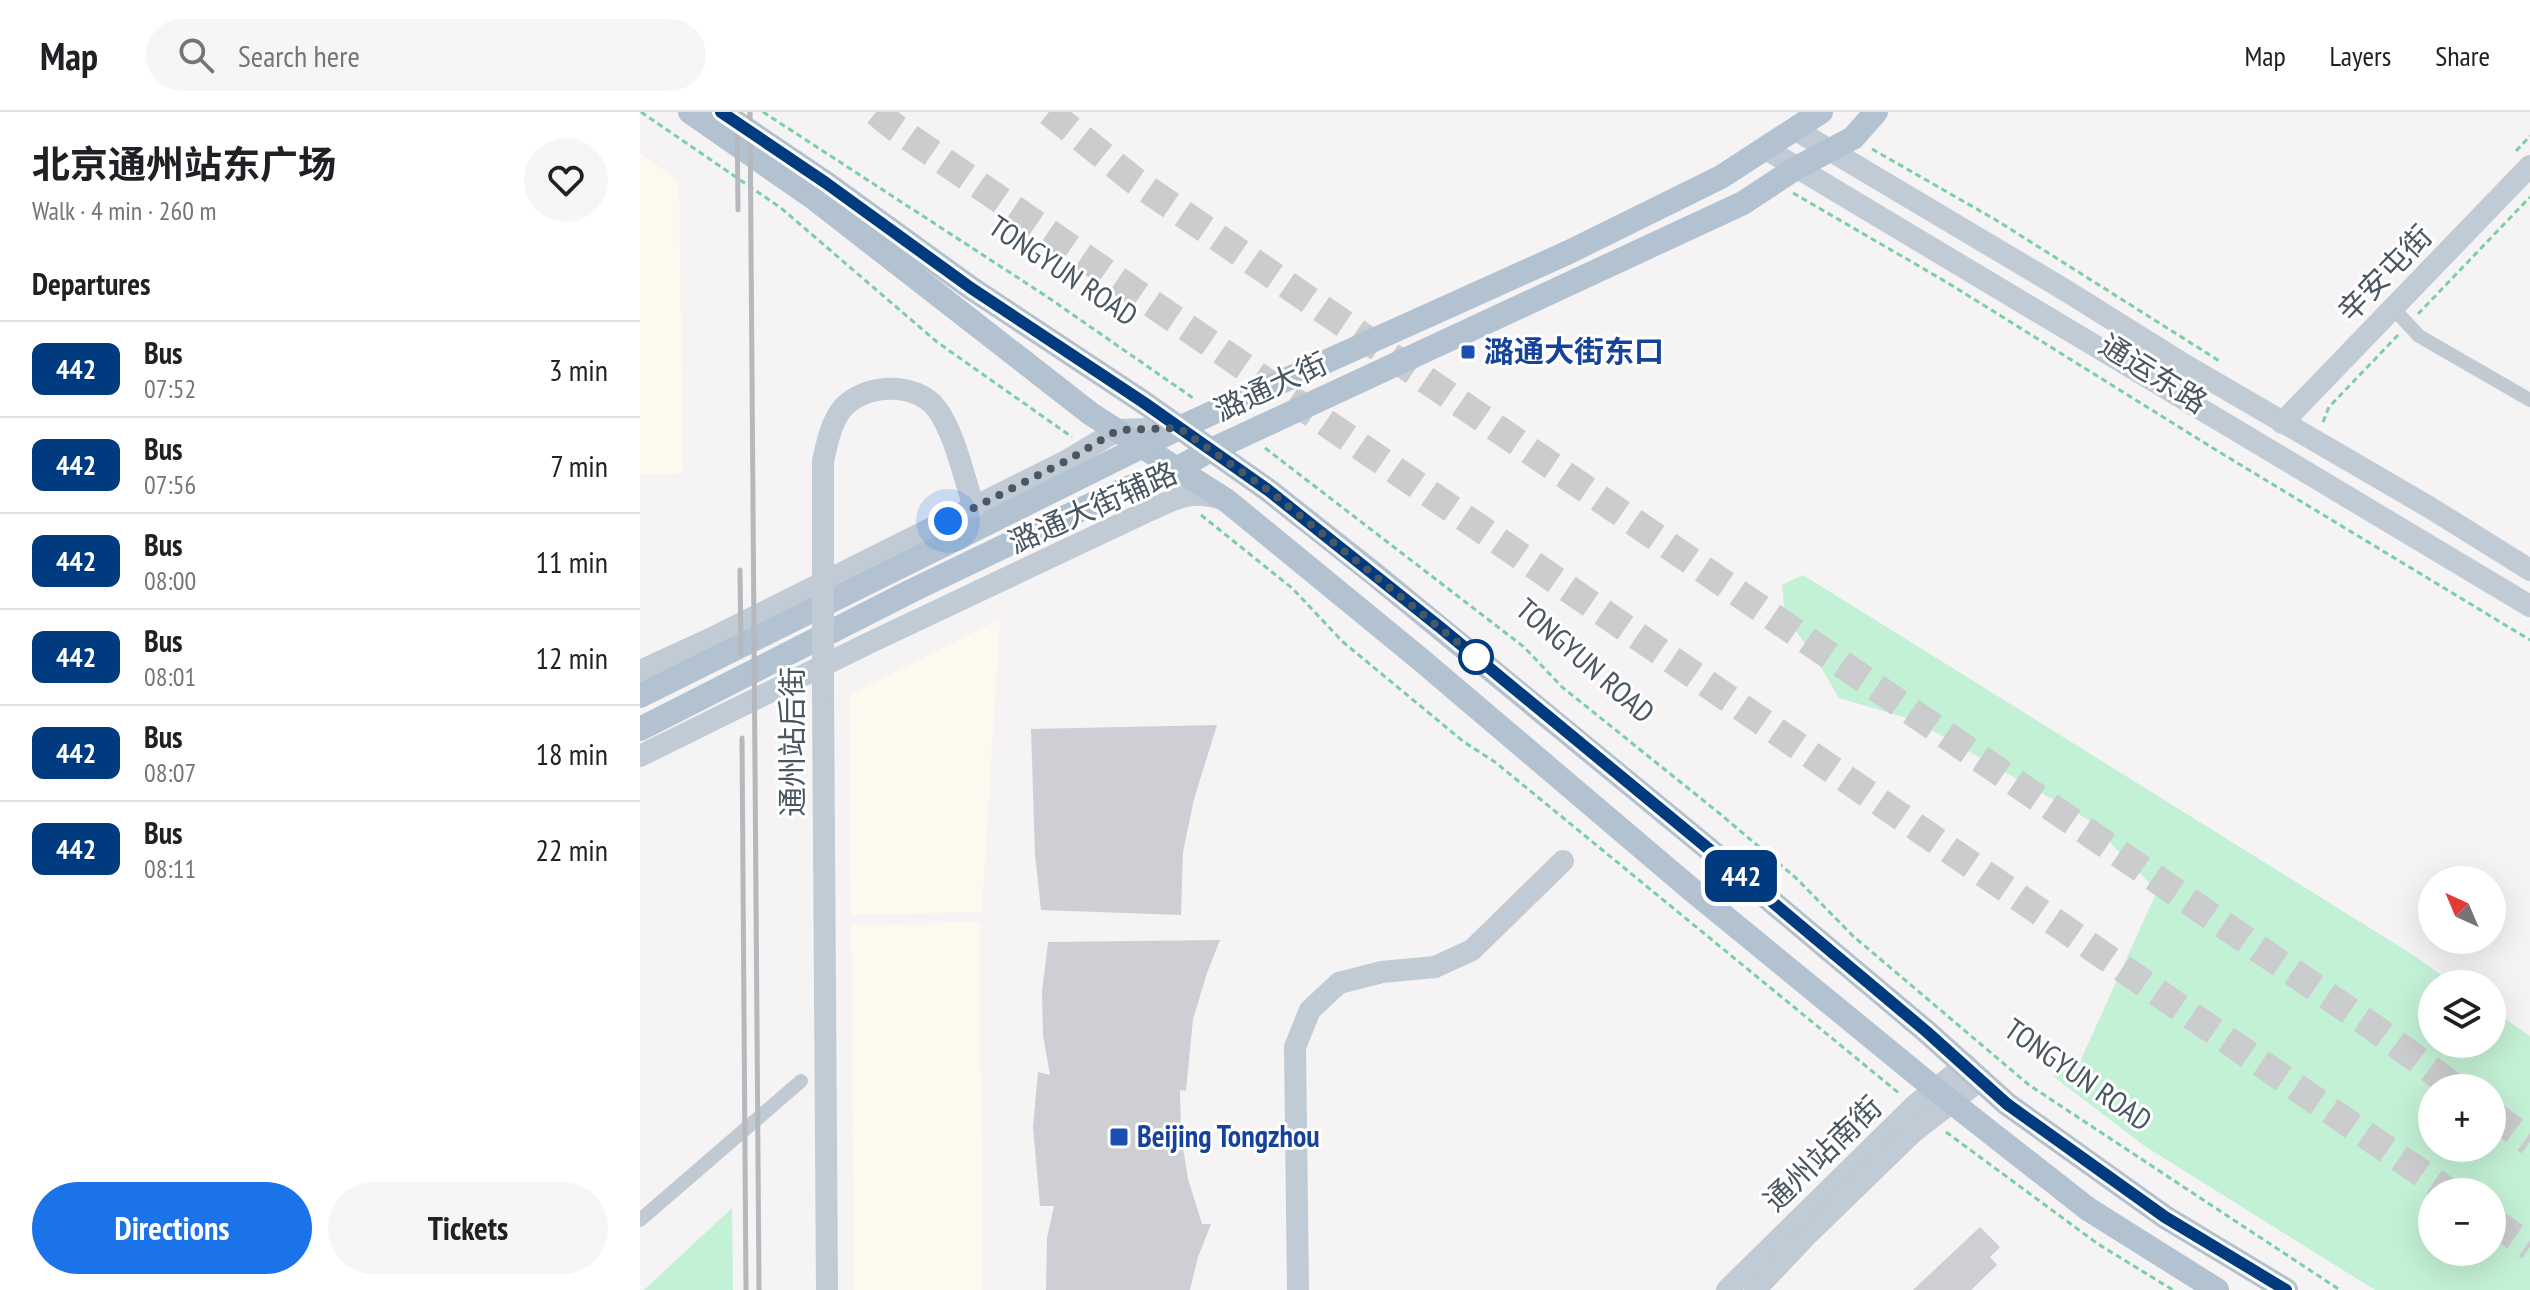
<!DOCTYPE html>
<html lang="en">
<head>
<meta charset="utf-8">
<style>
	:root { --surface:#fff; --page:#f6f6f6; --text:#202124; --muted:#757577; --line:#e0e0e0; --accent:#1a73e8 }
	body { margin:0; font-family:"PT Sans Narrow","Noto Sans SC",sans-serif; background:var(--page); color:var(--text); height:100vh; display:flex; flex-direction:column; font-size:30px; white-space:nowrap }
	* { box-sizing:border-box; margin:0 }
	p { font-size:26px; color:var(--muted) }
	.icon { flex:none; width:44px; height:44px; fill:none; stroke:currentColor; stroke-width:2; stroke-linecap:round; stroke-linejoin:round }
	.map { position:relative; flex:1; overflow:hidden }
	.panel { display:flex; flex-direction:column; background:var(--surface); width:640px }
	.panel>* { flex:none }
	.badge { padding:0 16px; border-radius:12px; font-size:28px; line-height:52px }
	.needle { width:52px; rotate:316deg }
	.fabs { position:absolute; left:1778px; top:754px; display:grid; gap:16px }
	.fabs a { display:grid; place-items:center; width:88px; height:88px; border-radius:50%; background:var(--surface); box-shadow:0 8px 32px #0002; font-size:40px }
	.you { position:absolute; width:40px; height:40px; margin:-20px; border:6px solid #fff; border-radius:50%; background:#1a73e8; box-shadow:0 0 0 12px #1a73e833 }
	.map>.badge { position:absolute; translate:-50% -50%; box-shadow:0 0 0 4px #fff }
	h2 { padding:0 32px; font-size:30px; line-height:72px }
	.round { display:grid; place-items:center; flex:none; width:84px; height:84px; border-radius:42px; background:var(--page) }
	.summary { display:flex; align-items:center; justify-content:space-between; height:136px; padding:0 32px }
	h1 { font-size:38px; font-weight:700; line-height:60px }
	.action { display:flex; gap:16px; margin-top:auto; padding:16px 32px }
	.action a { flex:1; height:92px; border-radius:48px; background:var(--accent); color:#fff; font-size:32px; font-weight:700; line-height:92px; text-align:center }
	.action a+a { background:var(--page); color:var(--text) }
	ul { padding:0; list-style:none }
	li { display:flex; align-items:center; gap:24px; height:96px; padding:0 32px; border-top:2px solid var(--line) }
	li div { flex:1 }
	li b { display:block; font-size:30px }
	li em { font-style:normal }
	li .badge { min-width:88px; font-weight:700; text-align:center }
	header { display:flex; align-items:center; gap:48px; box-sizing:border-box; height:112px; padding:0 40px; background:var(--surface); border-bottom:2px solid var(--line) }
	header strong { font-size:38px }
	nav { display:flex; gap:44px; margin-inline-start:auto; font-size:28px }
	.search { width:560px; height:72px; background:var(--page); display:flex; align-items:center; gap:20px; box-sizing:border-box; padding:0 28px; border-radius:44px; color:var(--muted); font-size:30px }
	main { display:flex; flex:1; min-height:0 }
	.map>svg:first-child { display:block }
	.commercial { fill:#fdf9ef }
	.green { fill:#c3f1d5; fill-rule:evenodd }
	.building { fill:#cdcfd5 }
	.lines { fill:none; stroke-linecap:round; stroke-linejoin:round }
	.highway-tunnel { stroke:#caccce; stroke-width:28; stroke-dasharray:28 14; stroke-linecap:butt }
	.path { stroke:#7ad0a6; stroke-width:3; stroke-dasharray:6 4; stroke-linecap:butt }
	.street { stroke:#c1cad2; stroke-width:14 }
	.secondary { stroke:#c1cbd6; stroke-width:22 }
	.primary { stroke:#b3c2d1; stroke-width:24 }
	.rail { stroke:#b5b8bd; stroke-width:5 }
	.secondary-bridge { stroke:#c1cbd6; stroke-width:22 }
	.line-casing { stroke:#fff; stroke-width:18 }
	.line { stroke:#003b80; stroke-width:12 }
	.walk { stroke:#4a5661; stroke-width:8; stroke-dasharray:0 14.4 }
	.transit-dot { fill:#1a4fb4; stroke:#fff; stroke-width:3 }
	.stop-dot { fill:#fff; stroke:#003b80; stroke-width:4 }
	.labels { text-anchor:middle; stroke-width:6; stroke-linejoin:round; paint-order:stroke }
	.street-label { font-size:30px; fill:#4a5661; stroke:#fff }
	.transit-label { font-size:30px; font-weight:bold; fill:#164399; stroke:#fff; text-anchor:start }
</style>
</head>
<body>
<header>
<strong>Map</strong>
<div class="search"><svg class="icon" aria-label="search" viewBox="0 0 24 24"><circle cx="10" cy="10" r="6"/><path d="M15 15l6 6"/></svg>Search here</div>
<nav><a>Map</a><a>Layers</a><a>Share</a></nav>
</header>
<main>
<section class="panel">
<div class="summary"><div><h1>北京通州站东广场</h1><p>Walk · 4 min · 260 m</p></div><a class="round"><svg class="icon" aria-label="heart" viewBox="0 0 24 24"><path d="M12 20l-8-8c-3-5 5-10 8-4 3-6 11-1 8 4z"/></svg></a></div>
<h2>Departures</h2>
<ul>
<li><span class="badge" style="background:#003b80;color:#fff">442</span><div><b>Bus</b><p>07:52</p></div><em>3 min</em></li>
<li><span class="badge" style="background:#003b80;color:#fff">442</span><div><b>Bus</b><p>07:56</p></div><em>7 min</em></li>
<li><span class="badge" style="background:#003b80;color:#fff">442</span><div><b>Bus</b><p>08:00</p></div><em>11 min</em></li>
<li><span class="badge" style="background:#003b80;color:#fff">442</span><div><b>Bus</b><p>08:01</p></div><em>12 min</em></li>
<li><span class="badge" style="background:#003b80;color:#fff">442</span><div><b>Bus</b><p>08:07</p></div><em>18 min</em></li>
<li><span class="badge" style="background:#003b80;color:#fff">442</span><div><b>Bus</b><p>08:11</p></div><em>22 min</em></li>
</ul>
<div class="action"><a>Directions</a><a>Tickets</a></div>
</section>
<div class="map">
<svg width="1890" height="1178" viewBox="0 0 1890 1178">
	<rect width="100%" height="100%" fill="#f5f3f3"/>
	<!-- commercial -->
	<g class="commercial">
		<polygon points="0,41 39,69 43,361 0,363"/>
		<polygon points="360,507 342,800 211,803 210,583"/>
		<polygon points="340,810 342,1178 214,1178 211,813"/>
	</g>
	<!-- green -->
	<g class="green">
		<path d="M1163 463 1770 841 1814 872H1792V932H1852V898L1890 924V1178H1735L1503 1033 1413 964 1439 952 1517 779 1447 707 1274 608 1199 586 1176 547 1145 504 1142 473ZM1792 976H1852V1036H1792ZM1792 1080H1852V1140H1792Z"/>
		<polygon points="92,1096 93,1178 4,1178"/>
	</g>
	<!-- building -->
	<g class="building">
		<polygon points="577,613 554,687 543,740 541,803 401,798 395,742 391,617"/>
		<polygon points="580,828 567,861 553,907 546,979 540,978 541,1024 548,1067 562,1112 571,1112 558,1145 550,1178 406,1178 407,1126 414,1094 400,1094 393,1015 398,960 410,963 403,923 402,880 408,830"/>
		<polygon points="1340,1115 1360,1135 1350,1145 1357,1153 1331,1178 1273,1178"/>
	</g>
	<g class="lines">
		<!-- highway-tunnel -->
		<g class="highway-tunnel">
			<polyline points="236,0 257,17 1809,1080"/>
			<polyline points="409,0 495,69 1733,915 1816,976"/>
			<polyline points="1852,1002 1890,1030"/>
			<polyline points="1852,1109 1890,1135"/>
		</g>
		<!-- path -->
		<g class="path">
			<polyline points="1,0 141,96 297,230 432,325"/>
			<polyline points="123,0 406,184 553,286"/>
			<polyline points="1232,37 1356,108 1581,250"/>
			<polyline points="1876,39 1890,24"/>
			<polyline points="1153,81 1308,171 1576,338 1890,528"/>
			<polyline points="1778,202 1890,85"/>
			<polyline points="1683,310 1689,295 1759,222"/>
			<polyline points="625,336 884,535 922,575 1079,701 1156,766 1213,824 1389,973 1700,1178"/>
			<polyline points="561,403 652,476 703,530 824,630 855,650 1260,982"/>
			<polyline points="1306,1020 1458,1132 1533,1178"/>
		</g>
		<!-- street -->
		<g class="street">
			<polyline points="1753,196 1779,224 1890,288"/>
			<polyline points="0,1108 161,969"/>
		</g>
		<!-- secondary -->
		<g class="secondary">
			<polyline points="1156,18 1425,178 1545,253 1789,395 1890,458"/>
			<polyline points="1126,37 1890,494"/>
			<polyline points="1642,311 1890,54"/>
			<polyline points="0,559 70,527 428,348 478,318 537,316"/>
			<polyline points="183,580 187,1178"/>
			<path d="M0 644 229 531 508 399C537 386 550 377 582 387"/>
			<polyline points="658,1178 655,935 670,898 699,871 742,860 795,855 832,838 923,749"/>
			<polyline points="1087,1178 1274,994 1326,953"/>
			<polyline points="1115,1178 1168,1122 1272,1021 1341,967"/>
		</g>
		<!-- primary -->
		<g class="primary">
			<polyline points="50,0 175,87 451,302 586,388 780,547 1052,778 1295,977 1448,1097 1577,1178"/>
			<polyline points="81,0 186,71 331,176 503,290 628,378 733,461 1093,757 1287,920 1367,992 1525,1105 1646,1178"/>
			<polyline points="0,584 539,316 929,140 1081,65 1181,0"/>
			<polyline points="0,617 271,479 471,383 538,356 569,339 1103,91 1156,56 1213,26 1236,0"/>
		</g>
		<!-- rail -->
		<g class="rail">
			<polyline points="97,0 98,98"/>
			<polyline points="110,0 119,1178"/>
			<polyline points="100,458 101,542"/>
			<polyline points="102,626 106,1178"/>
		</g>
		<!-- secondary-bridge -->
		<path class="secondary-bridge" d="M183 580V349C187 331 191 311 202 297 224 271 276 269 297 297 315 322 324 366 334 395"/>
	</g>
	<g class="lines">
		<!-- line casing -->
		<g class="line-casing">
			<polyline id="line" points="81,0 186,71 331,176 503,290 628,378 801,516 1093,757 1287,920 1367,992 1525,1105 1646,1178"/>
		</g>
		<!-- line -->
		<use href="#line" class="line"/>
		<!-- walk -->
		<polyline class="walk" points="308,409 428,348 478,318 539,316 628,378 846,553 836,545"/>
	</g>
	<!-- markers -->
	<g class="transit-dot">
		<rect x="820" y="232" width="16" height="16" rx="4"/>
		<rect x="469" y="1015" width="20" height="20" rx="4"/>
	</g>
	<circle class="stop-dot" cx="836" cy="545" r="16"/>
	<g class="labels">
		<!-- street labels -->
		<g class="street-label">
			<text transform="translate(423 159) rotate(34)" y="10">TONGYUN ROAD</text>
			<text transform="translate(1745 162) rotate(-46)" y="10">辛安屯街</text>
			<text transform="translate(1513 262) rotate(32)" y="10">通运东路</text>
			<text transform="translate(631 275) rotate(-25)" y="10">潞通大街</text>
			<text transform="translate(453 396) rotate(-24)" y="10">潞通大街辅路</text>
			<text transform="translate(945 549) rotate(41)" y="10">TONGYUN ROAD</text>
			<text transform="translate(153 630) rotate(-90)" y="10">通州站后街</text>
			<text transform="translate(1438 963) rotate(35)" y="10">TONGYUN ROAD</text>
			<text transform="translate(1183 1042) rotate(-44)" y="10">通州站南街</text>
		</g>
		<!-- transit labels -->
		<g class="transit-label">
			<text x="844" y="250">潞通大街东口</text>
			<text x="497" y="1035">Beijing Tongzhou</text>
		</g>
	</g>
</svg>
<div class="fabs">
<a><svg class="needle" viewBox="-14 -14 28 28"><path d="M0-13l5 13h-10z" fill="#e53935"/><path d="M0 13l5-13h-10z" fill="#757577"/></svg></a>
<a><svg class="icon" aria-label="layers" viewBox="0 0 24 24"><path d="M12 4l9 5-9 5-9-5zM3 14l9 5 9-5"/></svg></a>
<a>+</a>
<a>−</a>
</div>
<div class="you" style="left:308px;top:409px"></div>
<b class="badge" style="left:1101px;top:764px;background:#003b80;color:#fff">442</b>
</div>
</main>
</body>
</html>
